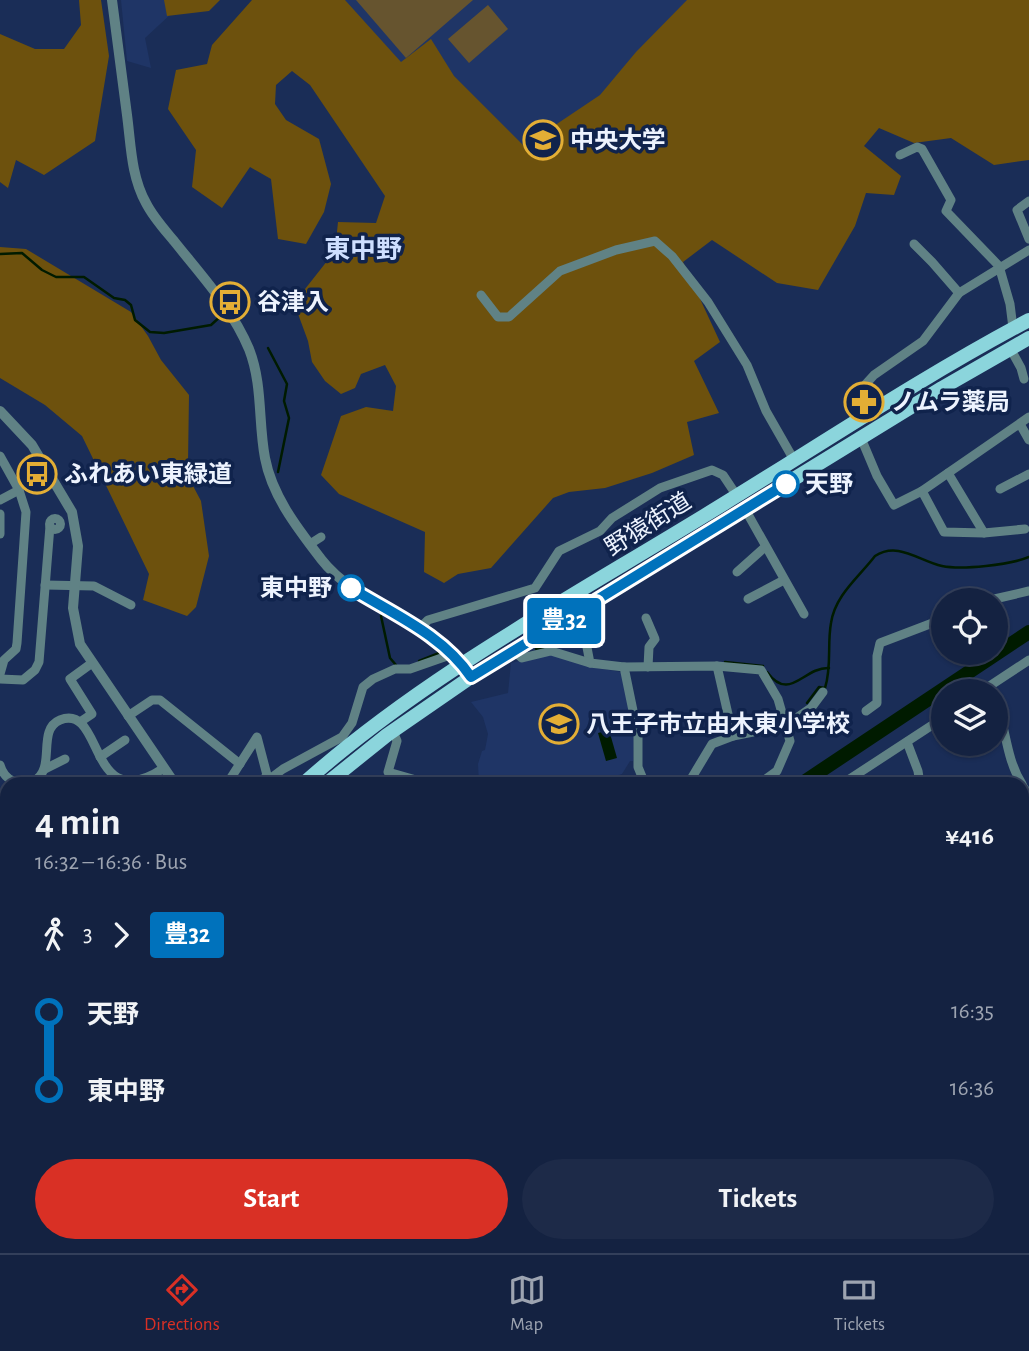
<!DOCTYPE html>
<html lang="en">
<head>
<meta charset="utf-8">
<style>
	:root { --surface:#142241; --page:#1d2a48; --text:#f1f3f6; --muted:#9da4b1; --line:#333f5a; --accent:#d93025 }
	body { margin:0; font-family:"Alegreya Sans","Noto Sans JP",sans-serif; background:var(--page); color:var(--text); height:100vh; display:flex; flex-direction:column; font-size:26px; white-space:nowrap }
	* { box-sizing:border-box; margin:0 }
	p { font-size:23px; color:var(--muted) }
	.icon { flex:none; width:38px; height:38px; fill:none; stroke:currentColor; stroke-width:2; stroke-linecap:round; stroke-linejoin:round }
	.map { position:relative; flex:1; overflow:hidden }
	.drawer { position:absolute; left:0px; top:777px; width:1029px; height:476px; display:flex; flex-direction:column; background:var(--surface); border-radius:21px 21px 0 0; box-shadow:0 2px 5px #0004,0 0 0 2px var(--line) }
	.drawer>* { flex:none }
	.badge { padding:0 14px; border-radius:5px; font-size:24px; line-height:46px }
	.tools { position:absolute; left:931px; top:588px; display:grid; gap:14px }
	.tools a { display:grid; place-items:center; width:77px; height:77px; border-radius:50%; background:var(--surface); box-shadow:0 2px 5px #0004,0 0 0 2px var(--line); font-size:35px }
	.map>.badge { position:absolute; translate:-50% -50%; box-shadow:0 0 0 4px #fff }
	.legs { display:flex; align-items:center; gap:10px; height:77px; padding:0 35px; font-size:23px }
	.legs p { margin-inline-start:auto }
	.summary { display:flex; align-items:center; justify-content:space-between; height:119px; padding:0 35px }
	h1 { font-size:38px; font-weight:700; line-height:52px }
	.button { display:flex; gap:14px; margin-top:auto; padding:14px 35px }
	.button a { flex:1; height:80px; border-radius:42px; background:var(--accent); color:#fff; font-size:28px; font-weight:700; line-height:80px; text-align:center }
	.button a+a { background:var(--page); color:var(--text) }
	ul { padding:0 35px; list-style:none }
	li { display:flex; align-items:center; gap:24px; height:77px; font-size:26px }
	li i { display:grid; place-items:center; width:10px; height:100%; margin:0 9px; background:currentColor }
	li i::after { content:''; width:18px; height:18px; margin:-9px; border:5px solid; border-radius:50%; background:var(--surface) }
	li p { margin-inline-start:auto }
	li:first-child i { background:linear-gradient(#0000 50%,currentColor 0) }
	li:last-child i { background:linear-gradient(currentColor 50%,#0000 0) }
	.dock { display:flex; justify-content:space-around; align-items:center; height:98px; border-top:2px solid var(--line); background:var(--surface); font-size:19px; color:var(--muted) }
	.dock a { display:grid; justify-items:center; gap:4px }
	.dock .active { color:var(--accent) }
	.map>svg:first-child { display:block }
	.built { fill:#1f3566 }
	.green { fill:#66542f }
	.forest { fill:#6d510d }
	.water { fill:#001b00 }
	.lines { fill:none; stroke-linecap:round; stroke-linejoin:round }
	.stream { stroke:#001b00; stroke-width:2.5 }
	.river { stroke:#001b00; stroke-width:14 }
	.minor { stroke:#608285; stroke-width:9 }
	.tertiary { stroke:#608285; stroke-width:10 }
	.primary { stroke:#8bd5dc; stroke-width:14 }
	.line-1-casing { stroke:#fff; stroke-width:16 }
	.line-1 { stroke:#0072bc; stroke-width:10 }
	.stop-1-dot { fill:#fff; stroke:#0072bc; stroke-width:3.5 }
	.labels { text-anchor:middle; stroke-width:7; stroke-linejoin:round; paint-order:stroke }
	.poi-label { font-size:24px; font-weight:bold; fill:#edf3fe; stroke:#10234c; text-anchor:start }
	.stop-label { font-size:24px; font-weight:bold; fill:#edf3fe; stroke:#10234c; text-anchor:start }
	.street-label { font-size:24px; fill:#edf3fe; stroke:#10234c }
	.neighbourhood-label { font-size:26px; font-weight:bold; fill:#cedfff; stroke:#10234c }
</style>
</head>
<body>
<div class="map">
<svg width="1029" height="1253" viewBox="0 0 1029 1253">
	<rect width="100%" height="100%" fill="#1a2d57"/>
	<!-- built -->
	<g class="built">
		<polygon points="121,0 186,0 145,38 151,68 127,61"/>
		<polygon points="275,0 705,0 545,189"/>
		<polygon points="550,653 597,668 621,672 634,732 633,761 630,761 622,774 589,784 479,784 478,764 482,751 485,750 488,734 483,717 471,702 508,693 511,663"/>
		<polygon points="706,1246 827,1246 838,1253 697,1253"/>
	</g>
	<!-- green -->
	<g class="green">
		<polygon points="356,0 473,0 406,58"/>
		<polygon points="488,5 508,29 469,63 448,39"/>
		<polygon points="1029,844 1029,983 1022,956 1022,850"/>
		<polygon points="233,1246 377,1246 367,1253 237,1253"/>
	</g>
	<!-- forest -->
	<g class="forest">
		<polygon points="79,0 101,0 109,56 95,141 44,175 16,160 8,188 0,182 0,34 35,49 64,49 81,25"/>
		<polygon points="164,0 220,0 209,11 167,16"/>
		<polygon points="252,0 345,0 401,62 431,39 454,76 524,146 600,95 636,52 687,0 1029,0 1029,160 994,165 951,138 914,143 879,128 864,146 901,176 894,195 866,193 855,226 818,290 777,283 712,240 683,262 720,342 694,361 719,413 687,422 694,455 652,473 605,488 569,492 553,498 491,568 458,574 444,583 424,572 425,532 339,494 321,475 341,416 366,407 393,411 396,386 385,365 361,374 355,388 341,394 325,381 312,362 308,341 294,303 335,251 338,222 376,223 385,196 310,85 292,71 276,85 275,104 286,120 319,139 331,184 324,212 306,244 278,239 271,179 250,167 222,208 192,187 196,150 168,109 176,70 207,64 212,45"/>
		<polygon points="0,247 26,249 131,312 148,336 161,360 189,395 188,463 192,484 201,501 209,556 196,607 187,616 143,600 149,574 82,436 45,405 0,378"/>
		<polygon points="623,1246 706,1246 697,1253 626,1253"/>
	</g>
	<!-- water -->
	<polygon class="water" points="609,730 617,758 606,761 598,733"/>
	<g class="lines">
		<!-- stream -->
		<g class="stream">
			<polyline points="0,254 22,253 42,270 56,277 84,277 114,298 125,300 131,305 135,320 150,332 164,333 211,325 222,315"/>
			<polyline points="268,348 287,384 284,401 289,418 278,472"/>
			<polyline points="381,616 390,658 396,665"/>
			<polyline points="536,649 553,647"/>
			<polyline points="419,661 439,653"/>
			<polyline points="725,662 763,666"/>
			<path d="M767 672C790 703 803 667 829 668"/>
			<path d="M807 703 819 687 825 688C832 666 827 645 831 623 835 595 859 577 875 556 898 541 919 561 942 566 962 570 1010 565 1029 557"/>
		</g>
		<!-- river -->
		<g class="river">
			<polyline points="801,784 1029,632"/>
			<polyline points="98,1253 110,1246"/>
		</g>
		<!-- minor -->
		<g class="minor">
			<polyline points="900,155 917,147 922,149 951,200 946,211 999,266 1010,304 1013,328"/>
			<polyline points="1029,201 1017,210 1029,239"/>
			<polyline points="914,244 932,262 959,293"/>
			<polyline points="481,295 498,317 509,317 560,271 616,250 655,241 672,256 708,302 747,365 766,411 794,460"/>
			<polyline points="1010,348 1021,368 1024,379"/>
			<polyline points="851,411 864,386 874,375 923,341 959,293 1029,250"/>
			<polyline points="1020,424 1029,440"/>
			<polyline points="861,438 877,476 894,505 922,491 1029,417"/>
			<polyline points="0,456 19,490 26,512 17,643 16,649 4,660 0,674"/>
			<polyline points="948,473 984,533"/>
			<polyline points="1000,489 1029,474"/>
			<polyline points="922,491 944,532 984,533 1025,529"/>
			<polyline points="0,500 19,490"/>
			<polyline points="745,509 804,614"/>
			<polyline points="0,514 0,534"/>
			<circle cx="55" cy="524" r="5.5"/>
			<polyline points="310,544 321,537"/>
			<polyline points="737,572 765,547"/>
			<polyline points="45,585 94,586 131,605"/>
			<polyline points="748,599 784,580"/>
			<polyline points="990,600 1029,591"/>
			<polyline points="580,611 590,663 624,667 638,735 638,767 645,784"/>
			<polyline points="646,618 655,639 649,647 648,667"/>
			<polyline points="420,628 428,620 535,588 559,551 600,531 612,518 660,488 712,470 723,475 737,496"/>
			<polyline points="514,651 522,658 551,651 590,663"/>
			<polyline points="717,666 733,736"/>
			<polyline points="624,667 717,666 761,670 778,699 790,741 777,771 759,784"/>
			<polyline points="0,679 23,680 35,670 39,662 50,526"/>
			<polyline points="982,691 1029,660"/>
			<path d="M996 701C1006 728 1006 759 1022 784"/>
			<polyline points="866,711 877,703 877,656 880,643 943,619"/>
			<polyline points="128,716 152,700 160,700 240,764"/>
			<polyline points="80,722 92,714 70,679 92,663"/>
			<polyline points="393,731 397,741 388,772 416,780"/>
			<polyline points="907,742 918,771 920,784"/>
			<polyline points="100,757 125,740"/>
			<path d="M0 765C2 772 6 778 13 781 19 784 27 784 34 781 57 768 36 730 60 720 105 702 87 819 164 768"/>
			<polyline points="45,769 65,759"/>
			<polyline points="227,784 257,737 267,775 260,784"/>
			<polyline points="267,784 271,778 283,769 342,737 352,723 363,687 373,679 395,669 410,669 453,654"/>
			<polyline points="688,784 712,744 733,736 785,726 811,708 823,692"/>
			<polyline points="842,784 943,718"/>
			<polyline points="1022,785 1029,795"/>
			<polyline points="1022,840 1029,834"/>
			<polyline points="1022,991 1029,1001"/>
			<polyline points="0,1009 7,1005"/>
			<polyline points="0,1185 7,1178"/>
			<polyline points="230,1246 234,1253"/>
			<polyline points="49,1253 59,1246"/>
			<polyline points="150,1253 161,1246"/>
			<polyline points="371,1253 382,1246"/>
			<polyline points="484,1253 495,1246"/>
		</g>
		<!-- tertiary -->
		<g class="tertiary">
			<path d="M112 0C117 38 122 77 127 115 131 145 131 176 146 203 153 217 164 229 174 241 201 275 232 308 249 349 263 385 258 421 265 458 272 496 298 529 321 559 359 608 432 618 467 670"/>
			<polyline points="0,411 32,445 72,512 78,546 73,608 80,644 175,784"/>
			<polyline points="0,953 7,958"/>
			<polyline points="1022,1145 1029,1135"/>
			<polyline points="515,1246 520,1253"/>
			<polyline points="949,1253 954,1246"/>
		</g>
		<!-- primary -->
		<g class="primary">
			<path d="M303 784C418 681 561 603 694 522 805 455 914 381 1029 320"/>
			<polyline points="326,784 387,735 471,677 942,388 1029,338"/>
			<polyline points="0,1083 7,1076"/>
			<polyline points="0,1104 7,1097"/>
		</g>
	</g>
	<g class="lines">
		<!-- line-1 casing -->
		<g class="line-1-casing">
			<path id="line-1" d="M351 588C393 614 443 635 471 677L786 484"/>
		</g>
		<!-- line-1 -->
		<use href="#line-1" class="line-1"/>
	</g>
	<!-- icons -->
	<defs>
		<g id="university-ring" transform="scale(2.0125)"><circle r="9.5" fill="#10234c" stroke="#e3ae35" stroke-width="1.5"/><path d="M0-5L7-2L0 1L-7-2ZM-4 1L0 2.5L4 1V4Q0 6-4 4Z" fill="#e3ae35"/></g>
		<g id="bus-ring" transform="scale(2.0125)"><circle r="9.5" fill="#10234c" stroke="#e3ae35" stroke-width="1.5"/><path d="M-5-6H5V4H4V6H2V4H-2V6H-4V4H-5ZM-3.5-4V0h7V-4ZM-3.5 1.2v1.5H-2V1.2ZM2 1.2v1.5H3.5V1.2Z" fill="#e3ae35"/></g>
		<g id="pharmacy-ring" transform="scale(2.0125)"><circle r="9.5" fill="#10234c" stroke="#e3ae35" stroke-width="1.5"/><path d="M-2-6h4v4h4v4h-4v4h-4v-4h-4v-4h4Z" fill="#e3ae35"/></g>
		<g id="school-ring" transform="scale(2.0125)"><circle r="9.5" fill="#10234c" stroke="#e3ae35" stroke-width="1.5"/><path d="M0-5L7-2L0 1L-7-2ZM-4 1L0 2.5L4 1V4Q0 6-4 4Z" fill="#e3ae35"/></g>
	</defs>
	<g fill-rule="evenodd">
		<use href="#university-ring" x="543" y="140"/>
		<use href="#bus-ring" x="230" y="302"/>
		<use href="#pharmacy-ring" x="864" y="402"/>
		<use href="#bus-ring" x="37" y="474"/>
		<use href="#school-ring" x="559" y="724"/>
	</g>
	<!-- markers -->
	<g class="stop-1-dot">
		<circle cx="786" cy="484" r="12"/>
		<circle cx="351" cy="588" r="12"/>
	</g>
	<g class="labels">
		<!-- poi labels -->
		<g class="poi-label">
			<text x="570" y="148">中央大学</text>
			<text x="257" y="310">谷津入</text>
			<text x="891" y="410">ノムラ薬局</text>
			<text x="64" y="482">ふれあい東緑道</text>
			<text x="586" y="732">八王子市立由木東小学校</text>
		</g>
		<!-- stop labels -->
		<g class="stop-label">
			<text x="805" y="492">天野</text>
			<text x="332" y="596" text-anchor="end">東中野</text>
		</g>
		<!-- street labels -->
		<g class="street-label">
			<text transform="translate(648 524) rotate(-32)" y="8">野猿街道</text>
		</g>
		<!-- neighbourhood labels -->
		<g class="neighbourhood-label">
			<text x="363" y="258">東中野</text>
		</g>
	</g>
</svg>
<div class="tools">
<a><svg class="icon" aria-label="locate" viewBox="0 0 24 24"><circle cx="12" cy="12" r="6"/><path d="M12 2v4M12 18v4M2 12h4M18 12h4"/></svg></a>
<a><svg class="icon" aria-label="layers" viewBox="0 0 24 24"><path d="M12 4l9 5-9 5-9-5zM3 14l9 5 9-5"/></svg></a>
</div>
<b class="badge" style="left:564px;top:621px;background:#0072bc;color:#fff">豊32</b>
<section class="drawer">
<div class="summary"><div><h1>4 min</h1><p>16:32 – 16:36 · Bus</p></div><b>¥416</b></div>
<div class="legs"><svg class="icon" aria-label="walk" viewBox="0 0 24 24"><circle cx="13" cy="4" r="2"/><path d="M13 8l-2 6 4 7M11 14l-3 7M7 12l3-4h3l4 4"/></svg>3<svg class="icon" aria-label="forward" viewBox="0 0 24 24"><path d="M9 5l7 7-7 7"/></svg><b class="badge" style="background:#0072bc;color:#fff">豊32</b></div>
<ul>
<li><i style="color:#0072bc"></i><b>天野</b><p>16:35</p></li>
<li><i style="color:#0072bc"></i><b>東中野</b><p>16:36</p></li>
</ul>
<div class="button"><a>Start</a><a>Tickets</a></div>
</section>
</div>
<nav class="dock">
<a class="active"><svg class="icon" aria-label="directions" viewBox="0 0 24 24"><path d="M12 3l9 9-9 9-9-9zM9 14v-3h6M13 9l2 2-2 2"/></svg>Directions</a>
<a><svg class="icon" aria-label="map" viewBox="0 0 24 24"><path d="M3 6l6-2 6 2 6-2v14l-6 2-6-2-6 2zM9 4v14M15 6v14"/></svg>Map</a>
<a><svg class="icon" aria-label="tickets" viewBox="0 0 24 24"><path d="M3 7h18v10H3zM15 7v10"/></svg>Tickets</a>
</nav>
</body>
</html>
